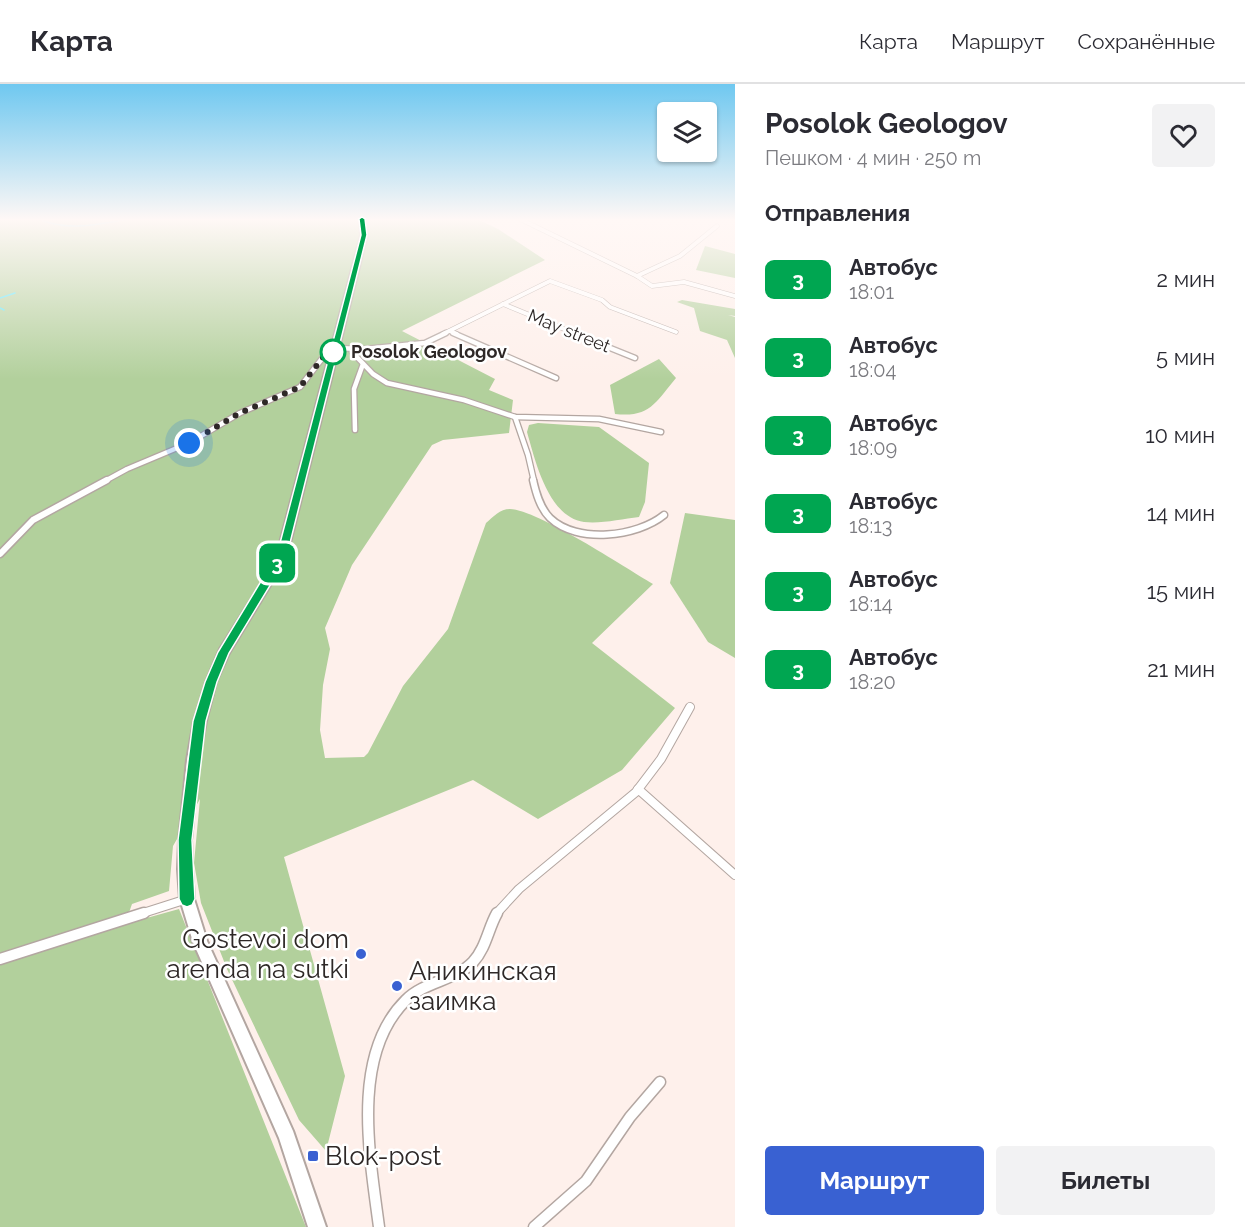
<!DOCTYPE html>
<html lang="ru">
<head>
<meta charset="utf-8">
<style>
	:root { --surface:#fff; --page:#f2f2f3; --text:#2b2b33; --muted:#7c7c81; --line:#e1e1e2; --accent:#3961d2 }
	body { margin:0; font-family:Raleway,sans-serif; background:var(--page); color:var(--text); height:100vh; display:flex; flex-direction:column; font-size:22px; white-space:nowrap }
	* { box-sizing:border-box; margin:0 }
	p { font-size:20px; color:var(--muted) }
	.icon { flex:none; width:33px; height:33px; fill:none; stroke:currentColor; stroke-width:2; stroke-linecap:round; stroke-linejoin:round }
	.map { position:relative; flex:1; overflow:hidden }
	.side { display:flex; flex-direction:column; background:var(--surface); width:510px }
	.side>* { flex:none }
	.badge { padding:0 12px; border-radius:9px; font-size:21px; line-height:39px }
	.tools { position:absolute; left:657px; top:18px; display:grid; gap:12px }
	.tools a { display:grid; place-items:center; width:60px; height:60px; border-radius:6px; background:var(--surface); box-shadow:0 2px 4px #0004; font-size:30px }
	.you { position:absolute; width:30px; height:30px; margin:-15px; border:4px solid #fff; border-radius:50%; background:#1a73e8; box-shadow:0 0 0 9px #1a73e833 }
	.map>.badge { position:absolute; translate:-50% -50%; box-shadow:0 0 0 3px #fff }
	h2 { padding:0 30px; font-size:22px; line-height:54px }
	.round { display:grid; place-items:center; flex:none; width:63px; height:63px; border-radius:6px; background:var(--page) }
	.summary { display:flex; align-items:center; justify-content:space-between; height:102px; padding:0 30px }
	h1 { font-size:28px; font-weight:700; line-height:45px }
	.cta { display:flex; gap:12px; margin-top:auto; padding:12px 30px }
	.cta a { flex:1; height:69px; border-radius:6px; background:var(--accent); color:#fff; font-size:24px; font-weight:700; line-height:69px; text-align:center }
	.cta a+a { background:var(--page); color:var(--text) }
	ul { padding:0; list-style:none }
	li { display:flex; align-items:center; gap:18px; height:78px; padding:0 30px }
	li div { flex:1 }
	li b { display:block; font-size:22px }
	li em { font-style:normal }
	li .badge { min-width:66px; font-weight:700; text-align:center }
	header { display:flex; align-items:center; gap:36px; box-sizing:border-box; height:84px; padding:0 30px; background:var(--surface); border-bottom:2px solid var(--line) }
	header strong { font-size:28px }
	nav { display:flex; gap:33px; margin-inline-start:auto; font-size:21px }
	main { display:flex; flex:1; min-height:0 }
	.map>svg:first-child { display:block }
	.green { fill:#b2d09c }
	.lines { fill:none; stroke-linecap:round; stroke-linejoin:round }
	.stream { stroke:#5be7fb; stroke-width:1.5 }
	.street-far4-casing { stroke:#b3a6a1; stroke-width:5 }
	.street-far3-casing { stroke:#b3a6a1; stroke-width:7 }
	.street-far2-casing { stroke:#b3a6a1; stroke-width:9 }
	.street-far1-casing { stroke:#b3a6a1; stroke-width:10 }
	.street-casing { stroke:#b3a6a1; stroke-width:13 }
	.secondary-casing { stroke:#b3a6a1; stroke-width:4 }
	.street-far4 { stroke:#fff; stroke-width:4 }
	.street-far3 { stroke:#fff; stroke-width:4.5 }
	.street-far2 { stroke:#fff; stroke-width:6 }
	.street-far1 { stroke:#fff; stroke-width:8 }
	.street { stroke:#fff; stroke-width:10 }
	.secondary { fill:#fff; fill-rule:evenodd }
	.line { fill:#00a651; stroke:#fff; stroke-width:1.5 }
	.walk { stroke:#2e2827; stroke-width:6; stroke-dasharray:0 10.8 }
	.stop-dot { fill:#fff; stroke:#00a651; stroke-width:3 }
	.poi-dot { fill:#3961d2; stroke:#fff; stroke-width:2 }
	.labels { text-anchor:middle; stroke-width:5; stroke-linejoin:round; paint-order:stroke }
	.far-street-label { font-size:18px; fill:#2e2827; stroke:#fff }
	.far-stop-label { font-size:18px; font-weight:bold; fill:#2e2827; stroke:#fff; text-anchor:start }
	.near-poi-label { font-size:26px; fill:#2e2827; stroke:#fff; text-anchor:start }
</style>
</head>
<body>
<header>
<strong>Карта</strong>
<nav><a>Карта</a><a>Маршрут</a><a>Сохранённые</a></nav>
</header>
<main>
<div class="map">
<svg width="735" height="1143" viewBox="0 0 735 1143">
	<rect width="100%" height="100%" fill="#fef0eb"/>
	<!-- green -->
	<g class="green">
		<path d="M0 135H477L498 145 545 176 402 247 495 295 489 306 513 316 509 349 443 356 432 361 352 481 325 544 330 565 323 601 320 646 325 674 364 673 368 669 403 602 448 545 486 439C493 433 500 425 510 425 538 426 624 483 653 500L592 559 675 624 622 686 538 735 473 696 284 773 345 992 326 1067 299 1036 227 885 201 819 194 779 200 715 173 762 169 807 132 820 125 840 179 825 306 1143H0Z"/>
		<polygon points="705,162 735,170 735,194 696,186"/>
		<polygon points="682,216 735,225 735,232 728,231 735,233 735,274 727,256 700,247 694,224 677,218"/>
		<path d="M659 275 676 294C656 318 650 334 615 330L610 301Z"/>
		<path d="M538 339 599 343 649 379 645 418 639 433C622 435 601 440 584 438 548 433 535 376 527 348L529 341Z"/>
		<polygon points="685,429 735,436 735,574 708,558 670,499"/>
	</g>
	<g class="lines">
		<!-- stream -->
		<g class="stream">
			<path d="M38 135C71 148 96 140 130 135"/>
			<polyline points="0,214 15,209"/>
			<polyline points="0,224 4,226"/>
		</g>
		<!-- street-far4 casing -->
		<g class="street-far4-casing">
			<g id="street-far4">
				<polyline points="520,135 637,192 652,202 684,198 735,212"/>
				<polyline points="637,192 680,172 717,142"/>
				<polyline points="503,220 576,250"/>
				<polyline points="450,247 457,250"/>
				<polyline points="443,250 550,197 602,216 610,223 676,248"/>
			</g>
		</g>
		<!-- street-far3 casing -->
		<g class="street-far3-casing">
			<g id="street-far3">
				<polyline points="453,249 556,294"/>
				<polyline points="573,249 635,274"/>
				<polyline points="334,264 365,265 425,259 446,249"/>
				<polyline points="353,264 352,268 373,290 387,299 464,316 515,333 599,335 661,348"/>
				<polyline points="515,333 528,371 534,397"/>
				<polyline points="355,346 354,305 363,280"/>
				<polyline points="105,397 127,385 189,359 240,329 300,303 324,272 332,272"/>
			</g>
		</g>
		<!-- street-far2 casing -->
		<g class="street-far2-casing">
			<g id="street-far2">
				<path d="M533 396C536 409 540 424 550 434 577 460 637 453 664 431"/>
				<polyline points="0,470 33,436 107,396"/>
			</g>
		</g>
		<!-- street-far1 casing -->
		<g class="street-far1-casing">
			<g id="street-far1">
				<polyline points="638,705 735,791"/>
				<polyline points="140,830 187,815"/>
				<polyline points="496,830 519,805 636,708 661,675 690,623"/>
			</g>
		</g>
		<!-- street casing -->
		<g class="street-casing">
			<g id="street">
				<polyline points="0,875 144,829"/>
				<path d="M379 1143C370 1073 350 971 406 916 425 897 455 897 473 878 486 864 488 845 497 829"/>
				<polyline points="534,1143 586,1097 630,1033 660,998"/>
			</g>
		</g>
		<!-- secondary casing -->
		<g class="secondary-casing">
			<polygon id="secondary" points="359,135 365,135 367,151 290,459 274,495 229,569 216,598 206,637 199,676 191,756 192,785 194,815 207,857 293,1047 326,1143 308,1143 279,1054 193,858 180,815 178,785 179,756 187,676 194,637 206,598 220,565 264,495 280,459 361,151"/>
		</g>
		<!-- street-far4 -->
		<use href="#street-far4" class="street-far4"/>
		<!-- street-far3 -->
		<use href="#street-far3" class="street-far3"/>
		<!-- street-far2 -->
		<use href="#street-far2" class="street-far2"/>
		<!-- street-far1 -->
		<use href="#street-far1" class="street-far1"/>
		<!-- street -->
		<use href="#street" class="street"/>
		<!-- secondary -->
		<use href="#secondary" class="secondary"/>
	</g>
	<!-- sky -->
	<linearGradient id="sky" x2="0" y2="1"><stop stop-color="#6fc8f0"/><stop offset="0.46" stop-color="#fff8f6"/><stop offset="1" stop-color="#fff8f6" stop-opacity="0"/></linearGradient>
	<rect width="735" height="295" fill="url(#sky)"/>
	<!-- line -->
	<polygon class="line" points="362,133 365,135 367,151 290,459 274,495 229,569 217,598 206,637 192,756 195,815 192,821 187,823 182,821 179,815 178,756 193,637 205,598 218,568 263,494 280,459 361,151 359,135"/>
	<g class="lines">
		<!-- walk -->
		<polyline class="walk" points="189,359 240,329 300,303 324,272 332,272 333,268"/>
	</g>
	<!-- markers -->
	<circle class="stop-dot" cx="333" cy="268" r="12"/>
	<g class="poi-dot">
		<circle cx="361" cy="870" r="6"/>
		<circle cx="397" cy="902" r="6"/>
		<rect x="307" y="1066" width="12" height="12" rx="3"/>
	</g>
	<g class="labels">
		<!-- far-street labels -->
		<g class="far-street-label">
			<text transform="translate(569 247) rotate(22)" y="6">May street</text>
		</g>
		<!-- far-stop labels -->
		<g class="far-stop-label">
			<text x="351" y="274">Posolok Geologov</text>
		</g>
		<!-- near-poi labels -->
		<g class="near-poi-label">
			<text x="349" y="864" text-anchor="end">Gostevoi dom<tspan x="349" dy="30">arenda na sutki</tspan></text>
			<text x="409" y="896">Аникинская<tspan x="409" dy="30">заимка</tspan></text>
			<text x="325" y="1081">Blok-post</text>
		</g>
	</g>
</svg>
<div class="tools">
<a><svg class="icon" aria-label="layers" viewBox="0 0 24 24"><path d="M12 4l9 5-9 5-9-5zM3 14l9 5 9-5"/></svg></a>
</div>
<div class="you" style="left:189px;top:359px"></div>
<b class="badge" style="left:277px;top:479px;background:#00a651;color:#fff">3</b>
</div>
<section class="side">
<div class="summary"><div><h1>Posolok Geologov</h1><p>Пешком · 4 мин · 250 m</p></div><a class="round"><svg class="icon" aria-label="heart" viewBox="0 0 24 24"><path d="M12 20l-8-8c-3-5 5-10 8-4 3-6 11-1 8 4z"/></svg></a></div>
<h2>Отправления</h2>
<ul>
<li><span class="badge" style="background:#00a651;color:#fff">3</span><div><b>Автобус</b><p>18:01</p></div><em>2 мин</em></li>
<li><span class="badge" style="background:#00a651;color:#fff">3</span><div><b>Автобус</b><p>18:04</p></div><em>5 мин</em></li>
<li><span class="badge" style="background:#00a651;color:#fff">3</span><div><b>Автобус</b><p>18:09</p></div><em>10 мин</em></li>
<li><span class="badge" style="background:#00a651;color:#fff">3</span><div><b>Автобус</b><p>18:13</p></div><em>14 мин</em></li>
<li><span class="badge" style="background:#00a651;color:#fff">3</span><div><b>Автобус</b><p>18:14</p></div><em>15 мин</em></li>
<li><span class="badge" style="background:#00a651;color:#fff">3</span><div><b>Автобус</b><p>18:20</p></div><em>21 мин</em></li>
</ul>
<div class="cta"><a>Маршрут</a><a>Билеты</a></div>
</section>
</main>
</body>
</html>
